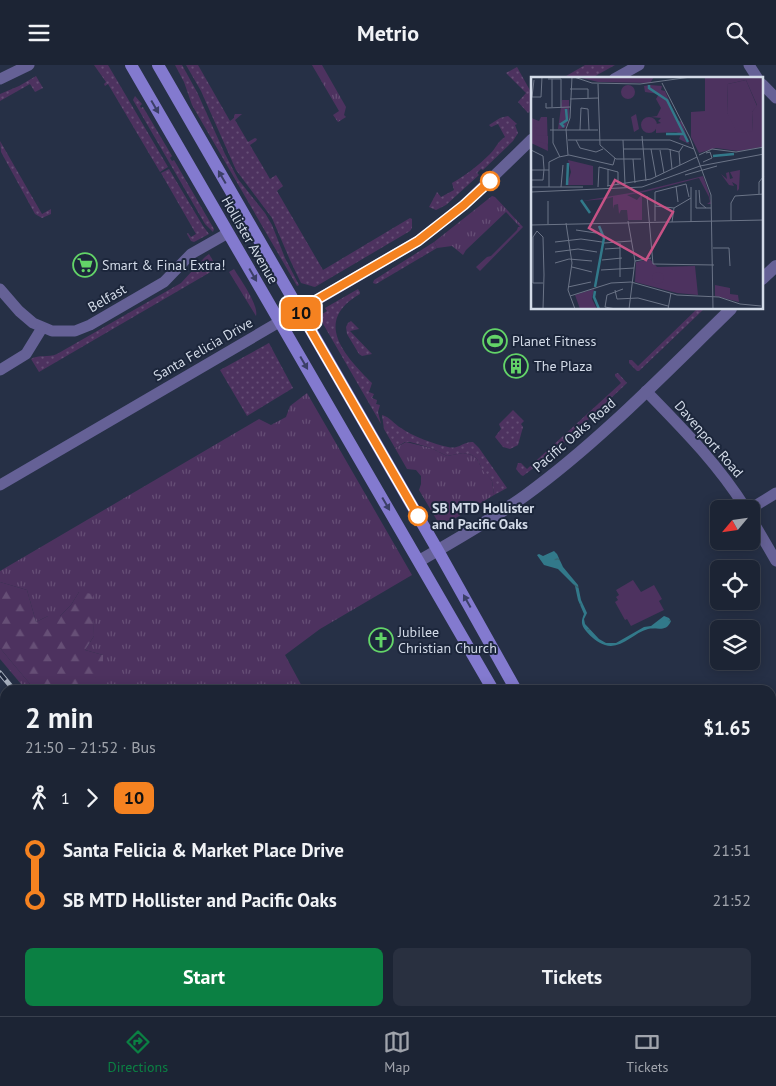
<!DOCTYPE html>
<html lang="en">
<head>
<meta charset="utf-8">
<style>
	:root { --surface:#1c2434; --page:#293040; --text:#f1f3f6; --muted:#a0a4ac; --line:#3a414f; --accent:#0b8043 }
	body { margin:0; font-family:"PT Sans",sans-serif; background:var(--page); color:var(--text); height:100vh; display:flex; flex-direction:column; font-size:19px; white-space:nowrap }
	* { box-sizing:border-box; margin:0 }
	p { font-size:16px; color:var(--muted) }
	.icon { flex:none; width:28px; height:28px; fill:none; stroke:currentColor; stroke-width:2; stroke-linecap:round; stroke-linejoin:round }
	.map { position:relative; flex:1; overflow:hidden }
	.side { position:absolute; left:0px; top:620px; width:776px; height:331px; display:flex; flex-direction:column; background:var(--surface); border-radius:15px 15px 0 0; box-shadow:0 2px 12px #0003,0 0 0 1px var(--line) }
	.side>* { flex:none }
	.badge { padding:0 10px; border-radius:8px; font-size:18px; line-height:32px }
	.needle { width:32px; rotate:241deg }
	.tools { position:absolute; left:710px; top:435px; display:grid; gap:10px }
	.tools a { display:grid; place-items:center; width:50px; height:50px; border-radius:8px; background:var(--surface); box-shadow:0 2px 12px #0003,0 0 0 1px var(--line); font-size:25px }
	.map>.badge { position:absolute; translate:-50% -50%; box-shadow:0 0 0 2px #fff }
	.legs { display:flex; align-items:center; gap:8px; height:55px; padding:0 25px; font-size:16px }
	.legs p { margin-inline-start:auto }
	.headline { display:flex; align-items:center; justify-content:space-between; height:85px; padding:0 25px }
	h1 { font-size:28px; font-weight:600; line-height:38px }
	.action { display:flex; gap:10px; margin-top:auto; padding:10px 25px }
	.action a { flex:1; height:58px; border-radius:8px; background:var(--accent); color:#fff; font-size:20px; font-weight:600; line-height:58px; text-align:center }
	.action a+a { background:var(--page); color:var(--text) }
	ul { padding:0 25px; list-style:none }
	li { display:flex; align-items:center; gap:18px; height:50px; font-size:19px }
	li i { display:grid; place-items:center; width:8px; height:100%; margin:0 6px; background:currentColor }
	li i::after { content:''; width:12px; height:12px; margin:-6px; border:4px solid; border-radius:50%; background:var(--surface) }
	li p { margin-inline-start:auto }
	li:first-child i { background:linear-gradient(#0000 50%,currentColor 0) }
	li:last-child i { background:linear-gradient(currentColor 50%,#0000 0) }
	header { display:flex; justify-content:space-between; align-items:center; height:65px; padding:0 25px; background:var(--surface); font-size:22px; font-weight:600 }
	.tabs { display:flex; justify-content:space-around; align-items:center; height:70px; border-top:1px solid var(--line); background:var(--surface); font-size:14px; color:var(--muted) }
	.tabs a { display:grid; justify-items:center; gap:2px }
	.tabs .current { color:var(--accent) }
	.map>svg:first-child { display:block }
	.grass { fill:url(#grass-tufts) }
	.forest { fill:url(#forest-firs) }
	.garden { fill:url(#garden-dots) }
	.pitch { fill:#4d325f }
	.water { fill:url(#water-ripples) }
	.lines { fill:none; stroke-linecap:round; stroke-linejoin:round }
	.stream { stroke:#32798a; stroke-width:3 }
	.minor { stroke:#656196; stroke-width:11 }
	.tertiary { stroke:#656196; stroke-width:12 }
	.secondary { stroke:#837acf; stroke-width:12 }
	.motorway { stroke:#b0aaf8; stroke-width:15 }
	.rail-casing { stroke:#a8b1c0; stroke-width:5 }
	.rail { stroke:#1c263b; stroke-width:3; stroke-dasharray:9; stroke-linecap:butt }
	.oneway { fill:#3b3f67 }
	.line-1-casing { stroke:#fff; stroke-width:11 }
	.line-1 { stroke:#f58220; stroke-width:8 }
	.stop-1-dot { fill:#fff; stroke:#f58220; stroke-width:2.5 }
	.labels { text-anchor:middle; stroke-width:4; stroke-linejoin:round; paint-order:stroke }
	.street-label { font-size:14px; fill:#d3dbe8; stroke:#1c263b }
	.poi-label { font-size:14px; fill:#d3dbe8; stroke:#1c263b; text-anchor:start }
	.stop-label { font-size:14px; font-weight:bold; fill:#d3dbe8; stroke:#1c263b; text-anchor:start }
	.inset-river { fill:none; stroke:#32798a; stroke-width:2.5 }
	.inset-road { fill:none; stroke:#6b7487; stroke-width:1 }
	.view { fill:#c75285; fill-opacity:0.15; stroke:#c75285; stroke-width:2.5 }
	.inset-edge { fill:none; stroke:#d3dbe8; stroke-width:2.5 }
</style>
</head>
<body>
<header><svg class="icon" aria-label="menu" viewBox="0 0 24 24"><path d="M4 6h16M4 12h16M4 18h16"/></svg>Metrio<svg class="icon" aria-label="search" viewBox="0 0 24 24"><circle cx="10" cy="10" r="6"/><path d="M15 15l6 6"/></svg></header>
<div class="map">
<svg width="776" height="951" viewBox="0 0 776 951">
	<defs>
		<pattern id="grass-tufts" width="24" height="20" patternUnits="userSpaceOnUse" patternTransform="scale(1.25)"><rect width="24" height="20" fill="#4d325f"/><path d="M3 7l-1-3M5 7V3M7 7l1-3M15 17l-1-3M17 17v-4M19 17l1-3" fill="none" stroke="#664f76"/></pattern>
		<pattern id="forest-firs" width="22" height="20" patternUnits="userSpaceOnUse" patternTransform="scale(1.25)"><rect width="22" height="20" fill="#4d325f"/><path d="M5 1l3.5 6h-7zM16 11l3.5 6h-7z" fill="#664f76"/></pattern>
		<pattern id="garden-dots" width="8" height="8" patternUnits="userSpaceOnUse" patternTransform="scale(1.25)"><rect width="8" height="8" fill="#4d325f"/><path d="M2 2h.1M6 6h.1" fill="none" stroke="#664f76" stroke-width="1.8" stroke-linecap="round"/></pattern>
		<pattern id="water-ripples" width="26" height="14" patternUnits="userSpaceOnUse" patternTransform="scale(1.25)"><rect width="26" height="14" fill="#32798a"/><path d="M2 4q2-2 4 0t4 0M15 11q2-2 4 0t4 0" fill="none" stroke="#38606b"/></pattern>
	</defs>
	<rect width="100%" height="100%" fill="#263046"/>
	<!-- grass -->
	<g class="grass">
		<polygon points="312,0 322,0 346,42 344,50 346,52 338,57 333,50 339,46"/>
		<polygon points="492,131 495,132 523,162 480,206 476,202 487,192 491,191 517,165 518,162 520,162 506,147 466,185 463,190 452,181 437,183 434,177"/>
		<path d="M234 204C240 214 259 240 256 251L229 207Z"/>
		<polygon points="307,328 412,510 320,564 285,590 304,625 95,625 95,613 103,590 85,585 94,571 93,555 79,527 71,540 60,551 48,551 36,557 27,525 0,517 0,506 259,354 271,360 286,352 290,341"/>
		<polygon points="406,377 431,383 447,391 463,388 472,390 477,394 481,402 492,416 494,430 449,457 445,458 438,457 419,425 421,419 421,411 416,405 407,404 395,383"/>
		<polygon points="0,583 35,625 26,625 0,594"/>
	</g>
	<!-- forest -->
	<polygon class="forest" points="0,517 27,525 36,557 48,551 60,551 71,540 79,527 93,529 94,571 85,585 103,590 103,607 95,613 95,625 35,625 0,583"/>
	<!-- garden -->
	<g class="garden">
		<polygon points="94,0 108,0 168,102 160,107 108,19 105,21 104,19 106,17"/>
		<polygon points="175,0 182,0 197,27 225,89 238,114 265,148 272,160 285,193 299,220 297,221 192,40 184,17"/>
		<polygon points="186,0 198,0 230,56 234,53 234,51 235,49 242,49 235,55 248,77 255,73 257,74 256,76 250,80 270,114 276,110 283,121 277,126 323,205 410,153 412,154 412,163 410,166 315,222 301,218 290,195 272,153 236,105 201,26"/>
		<polygon points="585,0 615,0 590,14 561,14"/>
		<polygon points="517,2 532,29 532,48 530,46 528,48 518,37 526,28 506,8"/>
		<polygon points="36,11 43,23 35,27 30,19 0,36 0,29 19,21"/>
		<polygon points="135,31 142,39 140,41 141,43 143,42 172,91 170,93 172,96 174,95 214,164 213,167 205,159 133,35"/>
		<path d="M508 51 517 59 515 60 518 68 513 76 483 105 481 104 477 108 479 110 446 140 436 145 429 142 437 127 441 132 454 125 452 118C466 110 478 101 490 89 496 83 498 76 505 72L498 59 491 62 489 60 500 53Z"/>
		<polygon points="0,76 42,149 51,144 51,149 42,153 35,149 1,87"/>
		<polygon points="169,104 203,161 209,169 194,177 191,176 187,169 188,168 191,172 196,169 161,108"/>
		<polygon points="434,177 437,183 376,219 373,218 374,215"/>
		<path d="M209 189 215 199 214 205 39 307 31 294C39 289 48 293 57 289L181 218 205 192Z"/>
		<path d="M358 224 360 227V229C312 256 345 291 372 318L369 327 374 329 372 333 377 335 376 339 380 340 378 347 381 359 322 257V249L327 246 325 243Z"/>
		<polygon points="697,244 704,244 639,306 637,306 629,298 629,295 632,295 638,301"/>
		<polygon points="351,256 359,264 350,266 372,289 362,291 359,289 347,269 346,262 348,258"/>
		<polygon points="269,278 293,323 247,351 220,305"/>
		<polygon points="618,308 627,318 552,389 523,411 521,410 516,404 518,398 521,398 527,404 621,318 615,311 615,309"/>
		<polygon points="513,345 524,356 521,359 523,362 518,380 510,384 503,382 495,372 501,364 499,359"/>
		<path d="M382 350C390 352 394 359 401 363 412 371 434 379 448 382 458 385 464 376 473 377L479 383 507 423 494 430 492 416 483 406 477 394 472 390 463 388 447 391 431 383 410 377H405L395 383 384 364Z"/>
	</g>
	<!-- pitch -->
	<polygon class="pitch" points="633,515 641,527 654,520 662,534 659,536 664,545 631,561 627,554 625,555 615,537 618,535 616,532 619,530 616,525"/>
	<!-- water -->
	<path class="water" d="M554 486 557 489 563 502 578 520 581 535 587 548 584 554 585 559 599 574 606 578H616L644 562 651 561 664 551 669 553 671 556C666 568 657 562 648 564 633 568 621 585 605 580 598 578 591 572 586 566 581 560 581 556 584 549L578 535 575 521 558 504 544 500 537 490 539 489 543 491Z"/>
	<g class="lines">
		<!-- stream -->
		<g class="stream">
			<polyline points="771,711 776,707"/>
			<polyline points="620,951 623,946"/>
		</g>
		<!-- minor -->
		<g class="minor">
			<polyline points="749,0 758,14"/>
			<polyline points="0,14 29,0"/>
			<polyline points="614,14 639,0"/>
			<polyline points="762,19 776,33"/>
			<polyline points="0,224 19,246 33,258 52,266 75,266 90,260 164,217 191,189 228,168"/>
			<polyline points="0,305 26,289 42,263"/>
			<path d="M646 326C682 363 718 399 746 444"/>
			<polyline points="0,420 418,176 464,140 532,74"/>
			<polyline points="750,444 776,428"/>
			<polyline points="751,453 776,496"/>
			<polyline points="0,895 5,892"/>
		</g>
		<!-- tertiary -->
		<g class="tertiary">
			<polyline points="762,214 776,201"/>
			<path d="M419 496C454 476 493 454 526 430 600 376 665 308 731 244"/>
			<polyline points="0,834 5,841"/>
			<polyline points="78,946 81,951"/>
		</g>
		<!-- secondary -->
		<g class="secondary">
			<polyline points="131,0 493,625"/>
			<polyline points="158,0 441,491 516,625"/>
			<polyline points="680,946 683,951"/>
			<polyline points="701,946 704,951"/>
		</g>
		<!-- motorway -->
		<g class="motorway">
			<polyline points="0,710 5,717"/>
			<polyline points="0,773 5,780"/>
			<polyline points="123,946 126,951"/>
			<polyline points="164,946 167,951"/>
		</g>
		<!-- rail casing -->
		<g class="rail-casing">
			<g id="rail">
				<polyline points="0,608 14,625"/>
				<polyline points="262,946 265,951"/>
			</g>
		</g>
		<!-- rail -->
		<use href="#rail" class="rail"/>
	</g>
	<!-- one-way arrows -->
	<defs><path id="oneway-solid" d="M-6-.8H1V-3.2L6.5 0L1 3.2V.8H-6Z" transform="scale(1.25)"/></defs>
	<g class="oneway">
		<use href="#oneway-solid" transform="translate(155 42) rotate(60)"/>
		<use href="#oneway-solid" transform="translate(222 112) rotate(-120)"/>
		<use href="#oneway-solid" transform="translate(253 210) rotate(60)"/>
		<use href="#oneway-solid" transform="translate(304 298) rotate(60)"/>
		<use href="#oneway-solid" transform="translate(386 439) rotate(60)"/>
		<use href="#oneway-solid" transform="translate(467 536) rotate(-119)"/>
	</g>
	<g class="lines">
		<!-- line-1 casing -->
		<g class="line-1-casing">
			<polyline id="line-1" points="418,451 299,245 418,176 464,140 490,116"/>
		</g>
		<!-- line-1 -->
		<use href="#line-1" class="line-1"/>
	</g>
	<!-- icons -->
	<defs>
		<g id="supermarket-ring" transform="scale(1.25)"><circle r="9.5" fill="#1c263b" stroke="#63d468" stroke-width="1.5"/><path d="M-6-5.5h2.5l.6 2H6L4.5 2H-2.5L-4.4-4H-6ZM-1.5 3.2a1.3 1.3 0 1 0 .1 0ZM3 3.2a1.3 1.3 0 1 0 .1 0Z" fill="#63d468"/></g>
		<g id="stadium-ring" transform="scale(1.25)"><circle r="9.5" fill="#1c263b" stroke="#63d468" stroke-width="1.5"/><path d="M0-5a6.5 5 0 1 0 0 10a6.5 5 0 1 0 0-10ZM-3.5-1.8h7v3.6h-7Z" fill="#63d468"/></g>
		<g id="building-ring" transform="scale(1.25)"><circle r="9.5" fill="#1c263b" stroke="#63d468" stroke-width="1.5"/><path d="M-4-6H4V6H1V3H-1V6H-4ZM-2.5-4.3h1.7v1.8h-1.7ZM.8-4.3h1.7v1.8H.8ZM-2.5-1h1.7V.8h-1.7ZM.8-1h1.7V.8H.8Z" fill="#63d468"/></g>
		<g id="church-ring" transform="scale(1.25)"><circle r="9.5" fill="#1c263b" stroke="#63d468" stroke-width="1.5"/><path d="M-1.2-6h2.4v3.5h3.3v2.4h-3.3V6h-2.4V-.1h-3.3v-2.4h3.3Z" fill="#63d468"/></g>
	</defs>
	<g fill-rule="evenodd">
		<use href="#supermarket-ring" x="85" y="200"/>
		<use href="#stadium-ring" x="495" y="276"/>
		<use href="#building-ring" x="516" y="301"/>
		<use href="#church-ring" x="381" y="575"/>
	</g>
	<!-- markers -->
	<g class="stop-1-dot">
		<circle cx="490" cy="116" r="9"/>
		<circle cx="418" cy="451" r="9"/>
	</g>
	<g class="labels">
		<!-- street labels -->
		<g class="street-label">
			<text transform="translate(250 175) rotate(60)" y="5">Hollister Avenue</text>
			<text transform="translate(107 233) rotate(-30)" y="5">Belfast</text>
			<text transform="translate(203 284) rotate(-30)" y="5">Santa Felicia Drive</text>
			<text transform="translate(574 370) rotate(-41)" y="5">Pacific Oaks Road</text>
			<text transform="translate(709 374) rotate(49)" y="5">Davenport Road</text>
		</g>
		<!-- poi labels -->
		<g class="poi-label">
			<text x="102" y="205">Smart &amp; Final Extra!</text>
			<text x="512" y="281">Planet Fitness</text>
			<text x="534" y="306">The Plaza</text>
			<text x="398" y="572">Jubilee<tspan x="398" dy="16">Christian Church</tspan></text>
		</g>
		<!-- stop labels -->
		<g class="stop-label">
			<text x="432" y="448">SB MTD Hollister<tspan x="432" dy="16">and Pacific Oaks</tspan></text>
		</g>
	</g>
	<!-- overview -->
	<g transform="translate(531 12)">
		<rect width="232" height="232" fill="#263046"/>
		<path d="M47 0H123L119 6 67 5ZM174 0H232V70L207 74 185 71 168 76 160 60V35L174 34ZM215 3 226 28 221 35 222 54 196 36 197 7ZM31 23H38V41L34 51 27 52ZM10 40H16L17 74 0 66V41L8 44ZM37 83 62 89V108H36L40 95ZM209 93 208 112 206 114V108L201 105 203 109 198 108 190 97 196 102 195 96 198 95 199 102 202 101 199 95ZM172 99 178 116 180 127H176L179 125 178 120 168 101 114 115 96 118 106 123 111 117V143H97L96 133H90L88 137 87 127 83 128 82 132V120L75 122 78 144 75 122 51 124 111 114ZM119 182 126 190 164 189 167 218 146 216 104 205 105 185ZM184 208 199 211V217L207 218 208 225 184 219ZM63 212 61 222 66 232H49L44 218Z" fill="#4d325f" fill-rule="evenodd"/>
		<path d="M215 3 226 29 221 35 222 54 210 56 205 53 196 36 197 7ZM119 8 131 9 130 13 134 14 146 43 151 45 158 67 148 62 150 57 145 55 125 56V47L130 46 127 44 130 41 120 40 126 39 130 31 125 22 128 17 114 15 113 9ZM1 41 4 45 2 48 8 52 3 50 6 58 17 59V67L0 63Z" fill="#4d325f"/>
		<path d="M90 15a7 7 0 1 1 14 0a7 7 0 1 1-14 0ZM105 37 108 52 103 55 100 40ZM110 48a8 8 0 1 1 16 0a8 8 0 1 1-16 0ZM121 201a6 6 0 1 1 12 0a6 6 0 1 1-12 0Z" fill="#4d325f"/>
		<path class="inset-river" d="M118 8V11L136 23 157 65M33 50 30 47 36 43 35 32M135 57H152M182 79 203 77M36 108 37 86M50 123 59 136M64 210 73 161 68 149M64 214 63 220 68 232"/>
		<path class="inset-road" d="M43 0 61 6 109 7 160 0M17 2H30V30M21 2V30M3 3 1 20H10L11 0M131 6 159 61 180 118 182 232M67 7 69 68 85 82H110M39 12H57V21M39 22 67 21M15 26V31L39 30M22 41V66L29 80M19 53H67M49 53 50 31 57 32 58 53M111 59 115 104M37 63H139L163 72M45 63 49 71 65 75 72 72M92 63 94 107M92 72H137L148 75M120 72 125 100M139 72 141 92M0 73 12 79 13 92 12 103H0M129 73 133 96M37 78 35 52 39 41 41 0M168 78 181 72 205 75 233 70M102 82 104 106M172 85 181 81 179 75 175 76M149 88 148 75 152 69M0 93H18M154 98 186 89M76 109 120 102 166 80M77 109V92M145 109 147 125M0 110H52M18 110V85L28 80 38 78 82 88 84 81M30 110 32 88M67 110 68 90 87 95V108M160 110V145M165 113V131H180M168 113 169 126 175 131M0 115 111 110 169 89 233 77M228 117V105L233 99M116 119 122 187 183 188M17 124V147M124 129 143 131M200 143V126L204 119 233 117M97 144 104 184 98 232M124 144V115L155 107 158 120M141 145 143 131 160 121M35 146 41 186 37 213 44 232M0 148 233 143M45 153 65 156M24 165 50 162 71 165M73 166 100 164M89 166V200M182 171H198L199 189M74 172 89 171M24 175 47 172 66 175M71 183 91 181M104 184 120 181M24 186 38 182 61 184M41 190 61 195M70 193 103 191M12 206H2V160L6 154 12 160 13 198 12 232M37 210 60 205M84 213 86 222 107 221 137 229M39 219 80 206 100 205 146 218 188 220 209 227 230 229M85 232 74 230 76 218 92 212M137 232 140 216"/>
		<path class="view" d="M84 103 142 135 115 183 58 151Z"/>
		<rect width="232" height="232" class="inset-edge"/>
	</g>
</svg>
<div class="tools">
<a><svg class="needle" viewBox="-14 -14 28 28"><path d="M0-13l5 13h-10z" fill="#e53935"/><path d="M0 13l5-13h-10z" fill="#a0a4ac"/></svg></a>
<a><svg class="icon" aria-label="locate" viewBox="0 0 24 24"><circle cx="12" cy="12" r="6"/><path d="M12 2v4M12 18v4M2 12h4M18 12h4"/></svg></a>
<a><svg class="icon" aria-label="layers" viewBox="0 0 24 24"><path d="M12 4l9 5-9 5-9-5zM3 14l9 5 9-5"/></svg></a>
</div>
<b class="badge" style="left:301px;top:248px;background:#f58220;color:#111">10</b>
<section class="side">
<div class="headline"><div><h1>2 min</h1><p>21:50 – 21:52 · Bus</p></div><b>$1.65</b></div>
<div class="legs"><svg class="icon" aria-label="walk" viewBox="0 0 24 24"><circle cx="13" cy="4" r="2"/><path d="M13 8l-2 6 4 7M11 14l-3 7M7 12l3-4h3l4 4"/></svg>1<svg class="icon" aria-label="forward" viewBox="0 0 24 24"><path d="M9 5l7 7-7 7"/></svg><b class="badge" style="background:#f58220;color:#111">10</b></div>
<ul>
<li><i style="color:#f58220"></i><b>Santa Felicia &amp; Market Place Drive</b><p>21:51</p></li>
<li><i style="color:#f58220"></i><b>SB MTD Hollister and Pacific Oaks</b><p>21:52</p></li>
</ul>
<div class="action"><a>Start</a><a>Tickets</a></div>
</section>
</div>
<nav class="tabs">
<a class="current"><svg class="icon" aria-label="directions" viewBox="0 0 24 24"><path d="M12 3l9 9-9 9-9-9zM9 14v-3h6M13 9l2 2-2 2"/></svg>Directions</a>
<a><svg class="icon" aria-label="map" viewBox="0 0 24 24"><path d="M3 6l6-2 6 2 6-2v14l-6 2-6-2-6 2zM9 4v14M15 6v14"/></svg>Map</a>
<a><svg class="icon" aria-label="tickets" viewBox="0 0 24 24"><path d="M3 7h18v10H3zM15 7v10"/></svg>Tickets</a>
</nav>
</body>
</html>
